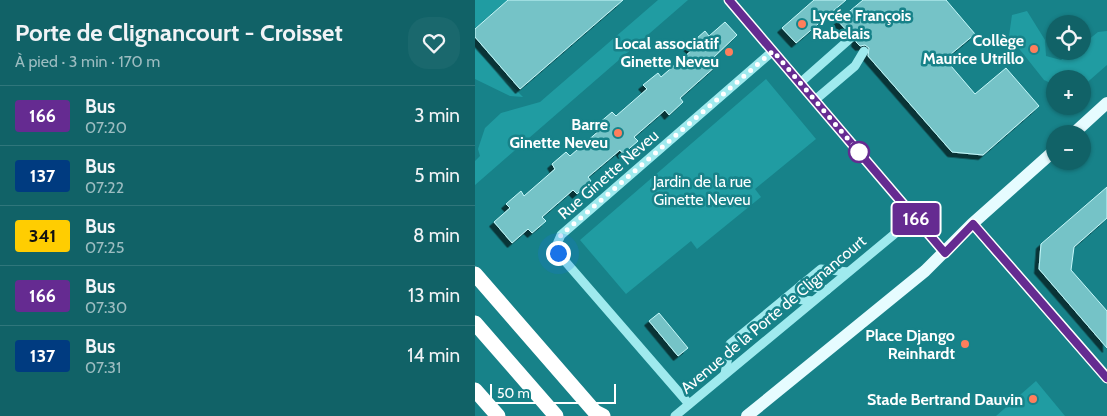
<!DOCTYPE html>
<html lang="fr">
<head>
<meta charset="utf-8">
<style>
	:root { --surface:#116267; --page:#1a686d; --text:#f1f3f6; --muted:#9cbcc0; --line:#30767b }
	body { margin:0; font-family:Cabin,sans-serif; background:var(--page); color:var(--text); height:100vh; display:flex; flex-direction:column; font-size:19px; white-space:nowrap }
	* { box-sizing:border-box; margin:0 }
	p { font-size:16px; color:var(--muted) }
	.icon { flex:none; width:28px; height:28px; fill:none; stroke:currentColor; stroke-width:2; stroke-linecap:round; stroke-linejoin:round }
	.map { position:relative; flex:1; overflow:hidden }
	.panel { display:flex; flex-direction:column; background:var(--surface); width:475px }
	.panel>* { flex:none }
	.badge { padding:0 10px; border-radius:4px; font-size:18px; line-height:32px }
	.fabs { position:absolute; left:571px; top:15px; display:grid; gap:10px }
	.fabs a { display:grid; place-items:center; width:45px; height:45px; border-radius:50%; background:var(--surface); box-shadow:0 1px 4px #0004; font-size:25px }
	.scale { position:absolute; left:15px; bottom:12px; width:126px; box-sizing:border-box; padding-left:5px; border:2px solid #fff; border-top:0; font-size:14px; line-height:18px; white-space:nowrap; color:#fff; -webkit-text-stroke:4px #178289; paint-order:stroke }
	.you { position:absolute; width:25px; height:25px; margin:-12px; border:4px solid #fff; border-radius:50%; background:#1a73e8; box-shadow:0 0 0 8px #1a73e833 }
	.map>.badge { position:absolute; translate:-50% -50%; box-shadow:0 0 0 2px #fff }
	.round { display:grid; place-items:center; flex:none; width:52px; height:52px; border-radius:20px; background:var(--page) }
	.summary { display:flex; align-items:center; justify-content:space-between; height:85px; padding:0 15px }
	h1 { font-size:24px; font-weight:800; line-height:38px }
	ul { padding:0; list-style:none }
	li { display:flex; align-items:center; gap:15px; height:60px; padding:0 15px; border-top:1px solid var(--line) }
	li div { flex:1 }
	li b { display:block; font-size:19px }
	li em { font-style:normal }
	li .badge { min-width:55px; font-weight:700; text-align:center }
	main { display:flex; flex:1; min-height:0 }
	.map>svg:first-child { display:block }
	.green { fill:#209ca2 }
	.building { fill:#74c3c7; stroke:#c5f8fa; filter:url(#shadow) }
	.lines { fill:none; stroke-linecap:round; stroke-linejoin:round }
	.minor { stroke:#9feaee; stroke-width:9 }
	.major { stroke:#e6fcff; stroke-width:12 }
	.highway { stroke:#fff; stroke-width:15 }
	.line-casing { stroke:#fff; stroke-width:11 }
	.line { stroke:#652b91; stroke-width:8 }
	.walk { stroke:#fff; stroke-width:5; stroke-dasharray:0 9 }
	.poi-dot { fill:#ff7e5c; stroke:#178289; stroke-width:2 }
	.stop-dot { fill:#fff; stroke:#652b91; stroke-width:2.5 }
	.labels { text-anchor:middle; stroke-width:5; stroke-linejoin:round; paint-order:stroke }
	.poi-label { font-size:16px; font-weight:bold; fill:#fff; stroke:#178289; text-anchor:end }
	.street-label { font-size:16px; fill:#fff; stroke:#178289 }
	.park-label { font-size:16px; fill:#fcffff; stroke:#178289 }
</style>
</head>
<body>
<main>
<section class="panel">
<div class="summary"><div><h1>Porte de Clignancourt - Croisset</h1><p>À pied · 3 min · 170 m</p></div><a class="round"><svg class="icon" aria-label="heart" viewBox="0 0 24 24"><path d="M12 20l-8-8c-3-5 5-10 8-4 3-6 11-1 8 4z"/></svg></a></div>
<ul>
<li><span class="badge" style="background:#652b91;color:#fff">166</span><div><b>Bus</b><p>07:20</p></div><em>3 min</em></li>
<li><span class="badge" style="background:#003b80;color:#fff">137</span><div><b>Bus</b><p>07:22</p></div><em>5 min</em></li>
<li><span class="badge" style="background:#ffcd01;color:#111">341</span><div><b>Bus</b><p>07:25</p></div><em>8 min</em></li>
<li><span class="badge" style="background:#652b91;color:#fff">166</span><div><b>Bus</b><p>07:30</p></div><em>13 min</em></li>
<li><span class="badge" style="background:#003b80;color:#fff">137</span><div><b>Bus</b><p>07:31</p></div><em>14 min</em></li>
</ul>
</section>
<div class="map">
<svg width="632" height="416" viewBox="0 0 632 416">
	<defs>
		<filter id="shadow"><feDropShadow dx="-4.5" dy="4.5" stdDeviation="0" flood-color="#0009"/></filter>
	</defs>
	<rect width="100%" height="100%" fill="#178289"/>
	<!-- green -->
	<g class="green">
		<polygon points="0,0 33,0 0,29"/>
		<polygon points="183,0 213,0 0,185 0,161 5,156 3,149 10,128 26,113 65,102"/>
		<polygon points="552,11 570,40 571,56 586,60 597,51 608,51 608,44 623,32 632,31 632,65 608,86 608,79 580,79 580,85 569,80 534,36 537,15"/>
		<polygon points="0,49 48,97 35,96 0,79"/>
		<polygon points="291,79 341,139 280,189 286,197 222,249 216,241 151,294 105,240"/>
		<polygon points="561,381 590,416 521,416"/>
	</g>
	<!-- building -->
	<g class="building">
		<polygon points="33,0 148,0 45,89 0,37 0,29"/>
		<polygon points="339,0 371,0 321,43 307,28"/>
		<polygon points="388,0 471,0 500,34 470,59 500,94 531,68 564,106 508,155 477,152 393,56 394,48 390,45 385,46 381,42 382,33 378,31 373,32 363,21"/>
		<polygon points="250,22 262,35 237,59 242,65 205,98 208,102 194,115 190,110 159,137 163,141 148,154 145,150 113,177 116,181 102,194 98,190 67,217 71,221 57,233 53,229 37,243 19,222 35,208 31,204 46,191 49,196 80,169 77,164 91,152 95,156 126,129 123,124 137,112 141,116 172,89 168,85 183,73 186,77 217,50 213,46 230,31 234,36"/>
		<polygon points="632,187 632,218 599,247 596,270 632,311 632,348 564,269 566,244"/>
		<polygon points="184,313 213,348 203,356 174,321"/>
	</g>
	<g class="lines">
		<!-- minor -->
		<g class="minor">
			<polyline points="254,0 470,253"/>
			<polyline points="325,83 377,37"/>
			<polyline points="340,100 380,66 389,51"/>
			<polyline points="497,224 632,378"/>
			<polyline points="327,284 352,290"/>
			<polyline points="311,298 338,301"/>
			<polyline points="250,374 255,344 346,269 373,272"/>
			<polyline points="214,404 83,253 82,244 86,235 298,51"/>
			<polyline points="200,416 440,217"/>
		</g>
		<!-- major -->
		<g class="major">
			<polyline points="598,134 632,103"/>
			<polyline points="272,416 450,271 497,224 580,150"/>
		</g>
		<!-- highway -->
		<g class="highway">
			<polyline points="0,274 120,412 128,416"/>
			<polyline points="0,323 81,416"/>
			<polyline points="0,390 23,416"/>
		</g>
	</g>
	<g class="lines">
		<!-- line casing -->
		<g class="line-casing">
			<polyline id="line" points="254,0 470,253 498,224 632,378"/>
		</g>
		<!-- line -->
		<use href="#line" class="line"/>
		<!-- walk -->
		<polyline class="walk" points="83,253 82,244 86,235 298,51 384,152"/>
	</g>
	<!-- markers -->
	<g class="poi-dot">
		<circle cx="327" cy="24" r="5"/>
		<circle cx="559" cy="49" r="5"/>
		<circle cx="254" cy="52" r="5"/>
		<circle cx="143" cy="133" r="5"/>
		<circle cx="490" cy="344" r="5"/>
		<circle cx="558" cy="399" r="5"/>
	</g>
	<circle class="stop-dot" cx="384" cy="152" r="10"/>
	<g class="labels">
		<!-- poi labels -->
		<g class="poi-label">
			<text x="337" y="21" text-anchor="start">Lycée François<tspan x="337" dy="18">Rabelais</tspan></text>
			<text x="549" y="46">Collège<tspan x="549" dy="18">Maurice Utrillo</tspan></text>
			<text x="244" y="49">Local associatif<tspan x="244" dy="18">Ginette Neveu</tspan></text>
			<text x="133" y="130">Barre<tspan x="133" dy="18">Ginette Neveu</tspan></text>
			<text x="480" y="341">Place Django<tspan x="480" dy="18">Reinhardt</tspan></text>
			<text x="548" y="405">Stade Bertrand Dauvin</text>
		</g>
		<!-- street labels -->
		<g class="street-label">
			<text transform="translate(133 174) rotate(-41)" y="6">Rue Ginette Neveu</text>
			<text transform="translate(298 314) rotate(-40)" y="6">Avenue de la Porte de Clignancourt</text>
		</g>
		<!-- park labels -->
		<g class="park-label">
			<text x="227" y="187">Jardin de la rue<tspan x="227" dy="18">Ginette Neveu</tspan></text>
		</g>
	</g>
</svg>
<div class="fabs">
<a><svg class="icon" aria-label="locate" viewBox="0 0 24 24"><circle cx="12" cy="12" r="6"/><path d="M12 2v4M12 18v4M2 12h4M18 12h4"/></svg></a>
<a>+</a>
<a>−</a>
</div>
<div class="scale">50 m</div>
<div class="you" style="left:83px;top:253px"></div>
<b class="badge" style="left:441px;top:219px;background:#652b91;color:#fff">166</b>
</div>
</main>
</body>
</html>
